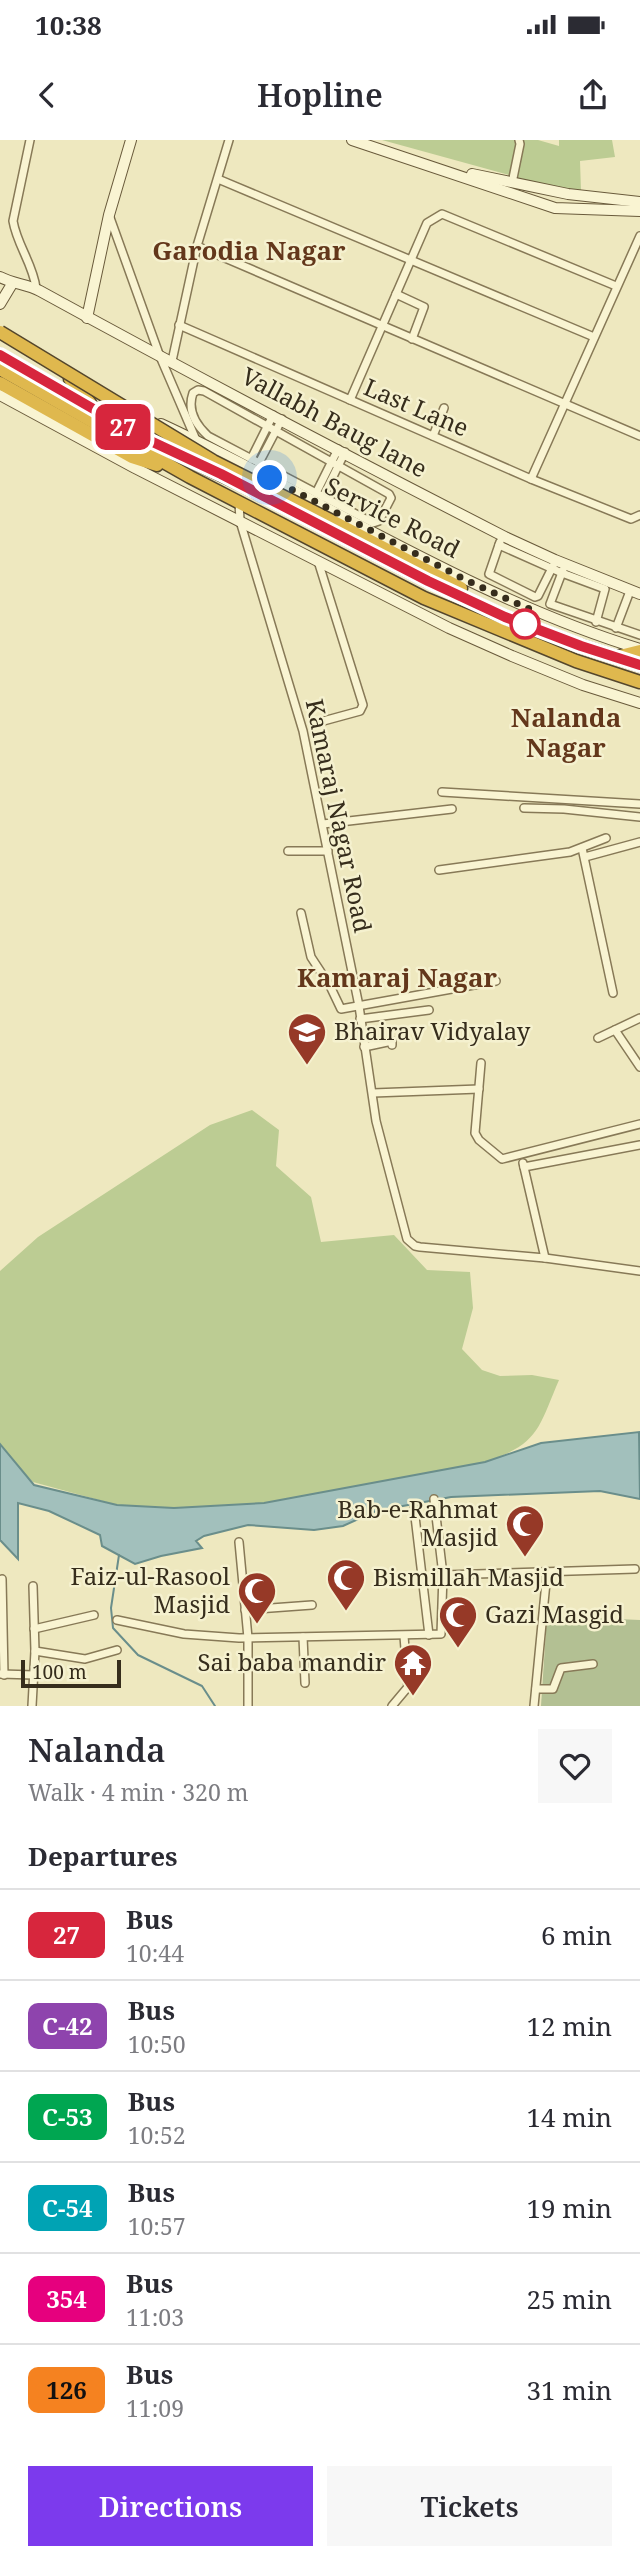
<!DOCTYPE html>
<html lang="en">
<head>
<meta charset="utf-8">
<style>
	:root { --surface:#fff; --page:#f7f7f7; --text:#2b2b33; --muted:#7c7c81; --line:#e1e1e2; --accent:#7c3aed }
	body { margin:0; font-family:"Noto Serif",serif; background:var(--page); color:var(--text); height:100vh; display:flex; flex-direction:column; font-size:26px; white-space:nowrap }
	* { box-sizing:border-box; margin:0 }
	p { font-size:23px; color:var(--muted) }
	.icon { flex:none; width:38px; height:38px; fill:none; stroke:currentColor; stroke-width:2; stroke-linecap:round; stroke-linejoin:round }
	.map { position:relative; height:1566px; overflow:hidden }
	.drawer { display:flex; flex-direction:column; background:var(--surface); flex:1 }
	.drawer>* { flex:none }
	.badge { padding:0 14px; border-radius:10px; font-size:24px; line-height:46px }
	.scale { position:absolute; left:21px; bottom:18px; width:100px; box-sizing:border-box; padding-left:7px; border:4px solid #362d1c; border-top:0; font-size:19px; line-height:24px; white-space:nowrap; color:#362d1c; -webkit-text-stroke:5px #f5f1cf; paint-order:stroke }
	.you { position:absolute; width:35px; height:35px; margin:-18px; border:5px solid #fff; border-radius:50%; background:#1a73e8; box-shadow:0 0 0 10px #1a73e833 }
	.map>.badge { position:absolute; translate:-50% -50%; box-shadow:0 0 0 4px #fff }
	h2 { padding:0 28px; font-size:26px; line-height:63px }
	.round { display:grid; place-items:center; flex:none; width:74px; height:74px; border-radius:0px; background:var(--page) }
	.overview { display:flex; align-items:center; justify-content:space-between; height:119px; padding:0 28px }
	h1 { font-size:33px; font-weight:600; line-height:52px }
	.action { display:flex; gap:14px; margin-top:auto; padding:14px 28px }
	.action a { flex:1; height:80px; border-radius:0px; background:var(--accent); color:#fff; font-size:28px; font-weight:600; line-height:80px; text-align:center }
	.action a+a { background:var(--page); color:var(--text) }
	ul { padding:0; list-style:none }
	li { display:flex; align-items:center; gap:21px; height:91px; padding:0 28px; border-top:2px solid var(--line) }
	li div { flex:1 }
	li b { display:block; font-size:26px }
	li em { font-style:normal }
	li .badge { min-width:77px; font-weight:700; text-align:center }
	.status { display:flex; justify-content:space-between; align-items:center; height:49px; padding:0 35px; background:var(--surface); direction:ltr }
	.status svg { height:19px; fill:currentColor }
	header { display:flex; justify-content:space-between; align-items:center; height:91px; padding:0 28px; background:var(--surface); font-size:32px; font-weight:600 }
	.map>svg:first-child { display:block }
	.green { fill:#bccc93 }
	.cemetery { fill:#b3c093 }
	.water { fill:#a2c0bc; stroke:#6a8e8b; stroke-width:2 }
	.lines { fill:none; stroke-linecap:round; stroke-linejoin:round }
	.stream { stroke:#6a8e8b; stroke-width:2 }
	.street-casing { stroke:#877957; stroke-width:10 }
	.secondary-casing { stroke:#695a3b; stroke-width:12 }
	.highway-casing { stroke:#54462c; stroke-width:15 }
	.street { stroke:#f9f4d2; stroke-width:7 }
	.secondary { stroke:#f9f4d2; stroke-width:10 }
	.highway { stroke:#dfb84e; stroke-width:12 }
	.highway-bridge-casing { stroke:#54462c; stroke-width:15; stroke-linecap:butt }
	.highway-bridge { stroke:#dfb84e; stroke-width:12 }
	.line-casing { stroke:#fff; stroke-width:16 }
	.line { stroke:#d7263d; stroke-width:10 }
	.walk { stroke:#362d1c; stroke-width:7; stroke-dasharray:0 12.6 }
	.stop-dot { fill:#fff; stroke:#d7263d; stroke-width:3.5 }
	.labels { text-anchor:middle; stroke-width:5; stroke-linejoin:round; paint-order:stroke }
	.street-label { font-size:24px; fill:#362d1c; stroke:#f5f1cf }
	.poi-label { font-size:24px; fill:#362d1c; stroke:#f5f1cf; text-anchor:start }
	.neighbourhood-label { font-size:26px; font-weight:bold; fill:#63371b; stroke:#f5f1cf }
</style>
</head>
<body>
<div class="status"><b>10:38</b><svg viewBox="0 0 49 12"><path d="M0 12V9h3v3zM5 12V6h3v6zM10 12V3h3v9zM15 12V0h3v12zM26 1h20v11H26zM47 4h2v5h-2z"/></svg></div>
<header><svg class="icon" aria-label="back" viewBox="0 0 24 24"><path d="M15 5l-7 7 7 7"/></svg>Hopline<svg class="icon" aria-label="share" viewBox="0 0 24 24"><path d="M12 15V3M7 8l5-5 5 5M5 13v7h14v-7"/></svg></header>
<div class="map">
<svg width="640" height="1566" viewBox="0 0 640 1566">
	<rect width="100%" height="100%" fill="#eee8bf"/>
	<!-- green -->
	<g class="green">
		<polygon points="382,0 538,0 559,6 559,0 612,0 615,17 580,21 581,51 549,46"/>
		<path d="M252 970 279 990 276 1026 311 1057 321 1102 394 1095 427 1130 470 1132 473 1168 462 1209 482 1230 500 1236 532 1235 559 1240C538 1289 539 1304 485 1322L264 1363 182 1368 117 1365 33 1342 0 1307V1131L38 1097 210 985Z"/>
	</g>
	<!-- cemetery -->
	<polygon class="cemetery" points="547,1476 640,1480 640,1566 541,1566"/>
	<!-- water -->
	<polygon class="water" points="639,1292 640,1359 600,1351 451,1357 376,1371 343,1386 314,1390 248,1385 204,1396 196,1401 202,1408 161,1416 135,1424 102,1406 100,1395 49,1371 18,1363 18,1419 0,1400 0,1304 34,1345 117,1365 174,1368 264,1363 485,1322 541,1303"/>
	<g class="lines">
		<!-- stream -->
		<polyline class="stream" points="119,1415 111,1468 113,1488 138,1515 202,1546 215,1566"/>
		<!-- street casing -->
		<g class="street-casing">
			<g id="street">
				<path d="M30 0 13 81C17 105 33 124 36 148"/>
				<polyline points="218,39 594,197"/>
				<polyline points="512,43 520,4 519,0"/>
				<polyline points="109,75 159,214 196,300"/>
				<polyline points="197,106 640,296"/>
				<polyline points="396,154 424,167 412,199"/>
				<polyline points="179,185 531,339 631,379 640,375"/>
				<polyline points="172,221 197,106 229,0"/>
				<path d="M198 250 204 251 389 354 391 358 379 381 373 383 208 296C196 285 187 270 193 253Z"/>
				<polyline points="350,260 427,83 442,74 616,146"/>
				<polyline points="433,296 444,268"/>
				<polyline points="251,319 273,275"/>
				<polyline points="259,323 282,279"/>
				<polyline points="531,339 640,96"/>
				<polyline points="316,353 338,309"/>
				<polyline points="323,357 345,312"/>
				<polyline points="239,362 240,381 303,591 359,866 376,981 407,1099 415,1106 420,1107 545,1118 640,1131"/>
				<polyline points="500,402 489,434 535,457 538,456 554,424"/>
				<polyline points="499,405 562,433 605,449 596,482"/>
				<polyline points="563,430 550,464 640,495"/>
				<polyline points="616,488 630,451"/>
				<polyline points="316,583 360,571 363,565 318,421"/>
				<polyline points="442,652 640,664"/>
				<polyline points="524,668 564,669 640,677"/>
				<polyline points="323,684 452,669"/>
				<polyline points="582,708 613,853"/>
				<polyline points="288,711 328,711"/>
				<polyline points="585,717 640,702"/>
				<polyline points="439,730 570,712 606,698"/>
				<polyline points="301,773 311,817 330,846 341,869 496,841"/>
				<polyline points="360,879 429,870"/>
				<polyline points="615,890 640,927"/>
				<polyline points="598,898 640,878"/>
				<polyline points="364,907 392,901 392,905"/>
				<polyline points="481,923 475,993 479,1000 502,1019 640,984"/>
				<polyline points="373,953 479,949"/>
				<polyline points="523,1023 545,1118"/>
				<polyline points="524,1027 640,1005"/>
				<polyline points="434,1359 443,1435"/>
				<polyline points="414,1368 429,1495"/>
				<polyline points="239,1402 248,1498 248,1566"/>
				<polyline points="2,1439 4,1535"/>
				<polyline points="245,1470 312,1465"/>
				<polyline points="117,1480 184,1494 239,1498 441,1494 443,1435 635,1429"/>
				<polyline points="34,1489 94,1475"/>
				<polyline points="303,1497 305,1543"/>
				<polyline points="35,1511 85,1519 117,1510"/>
				<polyline points="1,1534 34,1535"/>
				<polyline points="536,1549 553,1549 561,1528 593,1524"/>
				<polyline points="32,1566 35,1511 33,1446"/>
				<polyline points="392,1566 408,1547 404,1496"/>
				<polyline points="534,1566 547,1432"/>
			</g>
		</g>
		<!-- secondary casing -->
		<g class="secondary-casing">
			<g id="secondary">
				<polyline points="352,0 555,68 640,71"/>
				<polyline points="472,34 568,54 640,62"/>
				<path d="M0 137C13 144 27 144 40 151 193 235 349 317 505 397L555 420 640 454"/>
				<polyline points="0,164 12,144"/>
				<polyline points="87,178 109,75 131,0"/>
				<polyline points="0,255 135,328 449,488 512,516 583,545 640,563"/>
				<path d="M161 284C321 358 470 457 640 509"/>
			</g>
		</g>
		<!-- highway casing -->
		<g class="highway-casing">
			<g id="highway">
				<polyline points="0,215 142,297 244,346 428,441 505,477 581,506 640,525"/>
				<polyline points="0,229 190,337 424,458 576,521 640,542"/>
				<polyline points="70,239 90,263"/>
				<polyline points="0,243 132,317 157,325"/>
				<polyline points="124,274 167,302"/>
				<polyline points="332,381 461,448"/>
				<polyline points="616,517 640,511"/>
			</g>
		</g>
		<!-- street -->
		<use href="#street" class="street"/>
		<!-- secondary -->
		<use href="#secondary" class="secondary"/>
		<!-- highway -->
		<use href="#highway" class="highway"/>
		<!-- highway-bridge casing -->
		<g class="highway-bridge-casing">
			<polyline id="highway-bridge" points="0,192 213,321 332,381"/>
		</g>
		<!-- highway-bridge -->
		<use href="#highway-bridge" class="highway-bridge"/>
	</g>
	<g class="lines">
		<!-- line casing -->
		<g class="line-casing">
			<polyline id="line" points="0,215 142,297 221,334 428,441 505,477 581,506 640,525"/>
		</g>
		<!-- line -->
		<use href="#line" class="line"/>
		<!-- walk -->
		<polyline class="walk" points="270,338 466,440 536,472 525,484"/>
	</g>
	<!-- icons -->
	<defs>
		<g id="school-pin" transform="scale(2.0125)"><path d="M0 17L-7.5 6A9.5 9.5 0 1 1 7.5 6Z" fill="#963927" stroke="#f5f1cf"/><path d="M0-5L7-2L0 1L-7-2ZM-4 1L0 2.5L4 1V4Q0 6-4 4Z" fill="#fff"/></g>
		<g id="mosque-pin" transform="scale(2.0125)"><path d="M0 17L-7.5 6A9.5 9.5 0 1 1 7.5 6Z" fill="#963927" stroke="#f5f1cf"/><path d="M3.5-4.9A6 6 0 1 0 3.5 4.9A5 5 0 1 1 3.5-4.9Z" fill="#fff"/></g>
		<g id="temple-pin" transform="scale(2.0125)"><path d="M0 17L-7.5 6A9.5 9.5 0 1 1 7.5 6Z" fill="#963927" stroke="#f5f1cf"/><path d="M0-6L5-2H3V0L6.5 2.5H4V6H1.5V3h-3V6H-4V2.5H-6.5L-3 0V-2H-5Z" fill="#fff"/></g>
	</defs>
	<g fill-rule="evenodd">
		<use href="#school-pin" x="307" y="892"/>
		<use href="#mosque-pin" x="525" y="1384"/>
		<use href="#mosque-pin" x="346" y="1438"/>
		<use href="#mosque-pin" x="257" y="1451"/>
		<use href="#mosque-pin" x="458" y="1475"/>
		<use href="#temple-pin" x="413" y="1523"/>
	</g>
	<!-- markers -->
	<circle class="stop-dot" cx="525" cy="484" r="14"/>
	<g class="labels">
		<!-- street labels -->
		<g class="street-label">
			<text transform="translate(416 268) rotate(23)" y="8">Last Lane</text>
			<text transform="translate(334 283) rotate(28)" y="8">Vallabh Baug lane</text>
			<text transform="translate(392 378) rotate(27)" y="8">Service Road</text>
			<text transform="translate(338 676) rotate(78)" y="8">Kamaraj Nagar Road</text>
		</g>
		<!-- poi labels -->
		<g class="poi-label">
			<text x="334" y="900">Bhairav Vidyalay</text>
			<text x="498" y="1378" text-anchor="end">Bab-e-Rahmat<tspan x="498" dy="28">Masjid</tspan></text>
			<text x="230" y="1445" text-anchor="end">Faiz-ul-Rasool<tspan x="230" dy="28">Masjid</tspan></text>
			<text x="373" y="1446">Bismillah Masjid</text>
			<text x="485" y="1483">Gazi Masgid</text>
			<text x="386" y="1531" text-anchor="end">Sai baba mandir</text>
		</g>
		<!-- neighbourhood labels -->
		<g class="neighbourhood-label">
			<text x="249" y="120">Garodia Nagar</text>
			<text x="566" y="587">Nalanda<tspan x="566" dy="30">Nagar</tspan></text>
			<text x="397" y="847">Kamaraj Nagar</text>
		</g>
	</g>
</svg>
<div class="scale">100 m</div>
<div class="you" style="left:270px;top:338px"></div>
<b class="badge" style="left:123px;top:287px;background:#d7263d;color:#fff">27</b>
</div>
<section class="drawer">
<div class="overview"><div><h1>Nalanda</h1><p>Walk · 4 min · 320 m</p></div><a class="round"><svg class="icon" aria-label="heart" viewBox="0 0 24 24"><path d="M12 20l-8-8c-3-5 5-10 8-4 3-6 11-1 8 4z"/></svg></a></div>
<h2>Departures</h2>
<ul>
<li><span class="badge" style="background:#d7263d;color:#fff">27</span><div><b>Bus</b><p>10:44</p></div><em>6 min</em></li>
<li><span class="badge" style="background:#8e44ad;color:#fff">C-42</span><div><b>Bus</b><p>10:50</p></div><em>12 min</em></li>
<li><span class="badge" style="background:#00a651;color:#fff">C-53</span><div><b>Bus</b><p>10:52</p></div><em>14 min</em></li>
<li><span class="badge" style="background:#00a3b4;color:#fff">C-54</span><div><b>Bus</b><p>10:57</p></div><em>19 min</em></li>
<li><span class="badge" style="background:#e6007e;color:#fff">354</span><div><b>Bus</b><p>11:03</p></div><em>25 min</em></li>
<li><span class="badge" style="background:#f58220;color:#111">126</span><div><b>Bus</b><p>11:09</p></div><em>31 min</em></li>
</ul>
<div class="action"><a>Directions</a><a>Tickets</a></div>
</section>
</body>
</html>
